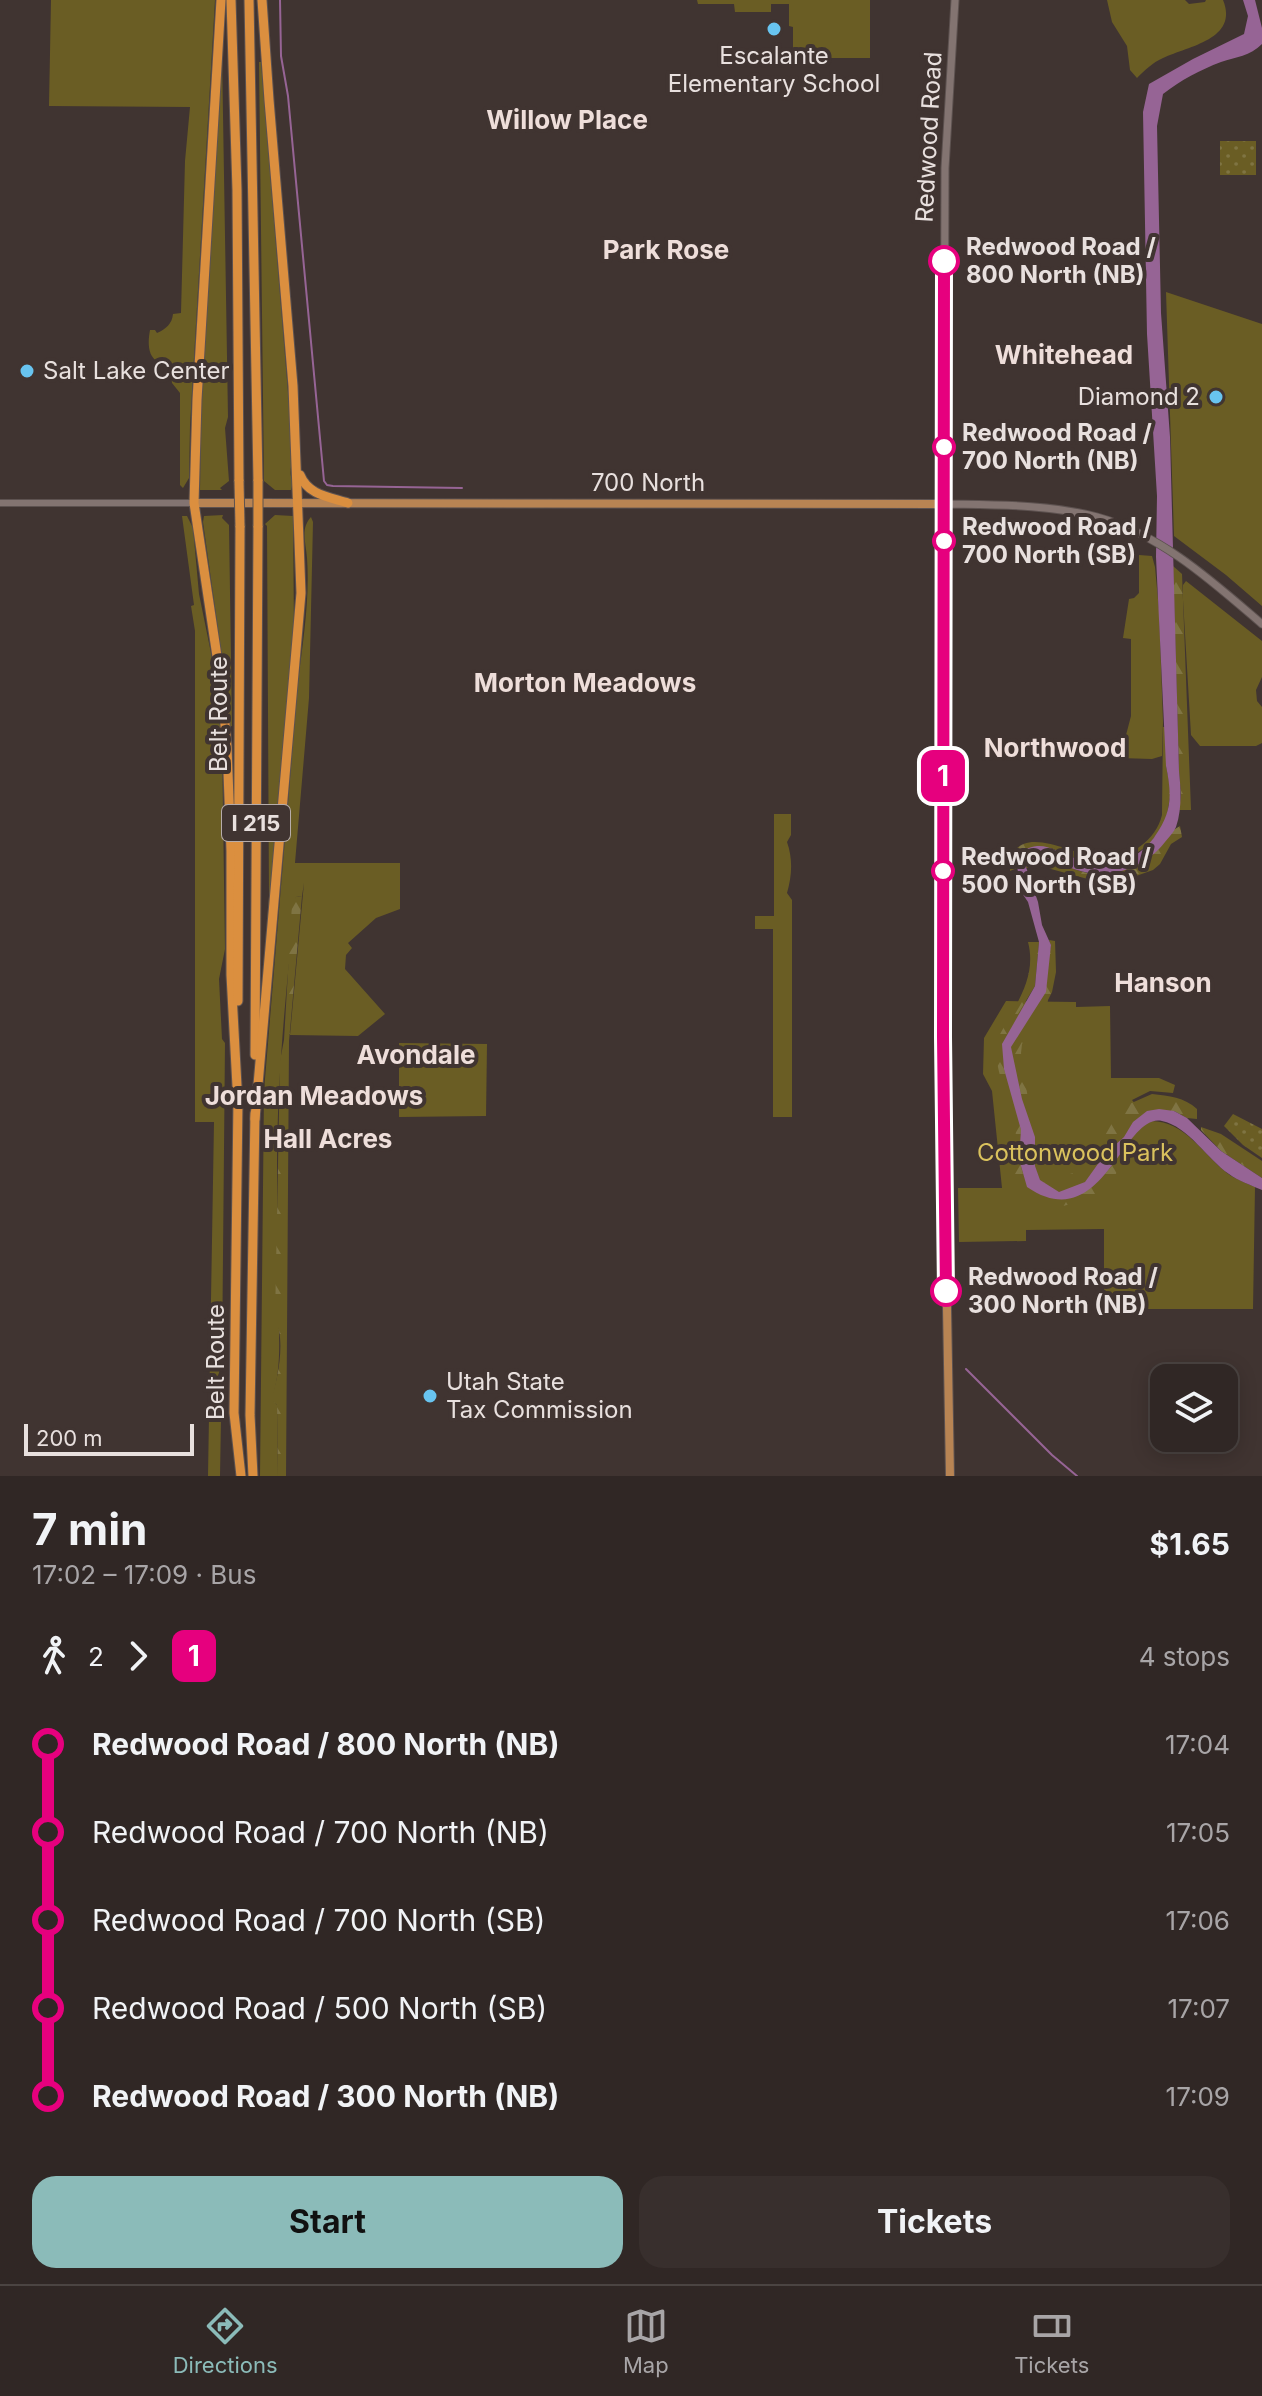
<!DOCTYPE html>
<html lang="en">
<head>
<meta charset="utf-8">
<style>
	:root { --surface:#302725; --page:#382f2d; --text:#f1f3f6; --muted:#a8a5a7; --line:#4b4442; --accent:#8bbbb9 }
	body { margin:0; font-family:Inter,sans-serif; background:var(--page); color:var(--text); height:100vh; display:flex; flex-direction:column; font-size:30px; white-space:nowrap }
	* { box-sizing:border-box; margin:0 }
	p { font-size:26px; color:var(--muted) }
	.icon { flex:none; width:44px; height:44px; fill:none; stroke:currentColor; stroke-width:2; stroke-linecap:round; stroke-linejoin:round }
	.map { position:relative; height:1476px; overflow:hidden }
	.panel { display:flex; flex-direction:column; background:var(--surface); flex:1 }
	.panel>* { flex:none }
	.badge { padding:0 16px; border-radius:12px; font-size:28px; line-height:52px }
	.buttons { position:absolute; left:1150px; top:1364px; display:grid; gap:16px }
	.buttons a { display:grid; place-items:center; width:88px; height:88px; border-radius:16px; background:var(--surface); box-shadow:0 4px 20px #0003,0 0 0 2px var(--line); font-size:40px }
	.scale { position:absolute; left:24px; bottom:20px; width:170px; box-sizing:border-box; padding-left:8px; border:4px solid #e8e0de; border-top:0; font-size:22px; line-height:28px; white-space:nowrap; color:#e8e0de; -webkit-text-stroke:6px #403431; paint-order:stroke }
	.map>.badge { position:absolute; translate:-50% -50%; box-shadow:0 0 0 4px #fff }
	.legs { display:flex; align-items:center; gap:12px; height:88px; padding:0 32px; font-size:26px }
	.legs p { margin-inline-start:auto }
	.headline { display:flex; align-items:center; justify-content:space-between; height:136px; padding:0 32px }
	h1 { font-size:44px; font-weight:700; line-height:60px }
	.action { display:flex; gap:16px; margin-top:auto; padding:16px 32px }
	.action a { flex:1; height:92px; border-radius:24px; background:var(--accent); color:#111; font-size:32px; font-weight:700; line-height:92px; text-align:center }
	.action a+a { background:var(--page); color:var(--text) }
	ul { padding:0 32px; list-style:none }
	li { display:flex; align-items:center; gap:28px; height:88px; font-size:30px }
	li i { display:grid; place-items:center; width:12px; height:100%; margin:0 10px; background:currentColor }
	li i::after { content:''; width:20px; height:20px; margin:-10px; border:6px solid; border-radius:50%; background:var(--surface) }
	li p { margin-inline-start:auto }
	li:first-child i { background:linear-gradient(#0000 50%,currentColor 0) }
	li:last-child i { background:linear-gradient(currentColor 50%,#0000 0) }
	.dock { display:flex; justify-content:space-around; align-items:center; height:112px; border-top:2px solid var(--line); background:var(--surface); font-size:22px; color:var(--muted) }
	.dock a { display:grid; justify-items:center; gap:4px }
	.dock .on { color:var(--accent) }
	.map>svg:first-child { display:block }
	.green { fill:#6a5d24 }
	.forest { fill:url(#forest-firs) }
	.garden { fill:url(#garden-dots) }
	.water { fill:#966495 }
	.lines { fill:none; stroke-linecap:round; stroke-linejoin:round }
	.stream { stroke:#966495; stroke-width:2 }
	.tertiary-casing { stroke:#5d5250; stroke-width:8 }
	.secondary-casing { stroke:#5d5250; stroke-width:9 }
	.primary-casing { stroke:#5d5250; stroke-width:10 }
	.motorway-casing { stroke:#5d5250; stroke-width:11 }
	.tertiary { stroke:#837471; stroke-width:6 }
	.secondary { stroke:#837471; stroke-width:7 }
	.primary { stroke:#b88453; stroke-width:8 }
	.motorway { stroke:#db8f3f; stroke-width:9 }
	.motorway-bridge-casing { stroke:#5d5250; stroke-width:11; stroke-linecap:butt }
	.motorway-bridge { stroke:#db8f3f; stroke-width:9 }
	.line-1-casing { stroke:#fff; stroke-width:18 }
	.line-1 { stroke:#e6007e; stroke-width:12 }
	.poi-dot { fill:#68c4f0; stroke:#403431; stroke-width:3 }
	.stop-1-dot { fill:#fff; stroke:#e6007e; stroke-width:4 }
	.labels { text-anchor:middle; stroke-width:8; stroke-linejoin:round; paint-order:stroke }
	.shield { fill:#403431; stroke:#b6acaa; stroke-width:2 }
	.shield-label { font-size:22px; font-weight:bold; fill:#e8e0de }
	.poi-label { font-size:24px; fill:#e8e0de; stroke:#403431; text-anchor:start }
	.street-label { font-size:24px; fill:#e8e0de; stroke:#403431 }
	.stop-label { font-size:24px; font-weight:bold; fill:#e8e0de; stroke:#403431; text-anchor:start }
	.park-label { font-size:24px; fill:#dac25d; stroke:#403431 }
	.neighbourhood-label { font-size:26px; font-weight:bold; fill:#eededa; stroke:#403431 }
</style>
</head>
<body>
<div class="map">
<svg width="1262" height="1476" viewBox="0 0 1262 1476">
	<defs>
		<pattern id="forest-firs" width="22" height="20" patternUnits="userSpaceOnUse" patternTransform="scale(2)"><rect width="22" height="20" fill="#6a5d24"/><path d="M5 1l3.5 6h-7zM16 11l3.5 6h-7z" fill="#7f7443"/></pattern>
		<pattern id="garden-dots" width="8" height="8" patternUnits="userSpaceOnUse" patternTransform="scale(2)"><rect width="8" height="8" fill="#6a5d24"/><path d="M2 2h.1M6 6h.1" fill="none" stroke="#7f7443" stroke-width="1.8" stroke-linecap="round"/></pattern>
	</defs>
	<rect width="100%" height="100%" fill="#403431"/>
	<!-- green -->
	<g class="green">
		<path d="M51 0H215L190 426 189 478 183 488 180 485V393L172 383 170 363 158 362C147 356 148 341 150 330H155L157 333C166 329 172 324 173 314L181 313 185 161 190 107 49 106Z"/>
		<polygon points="697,0 870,0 870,58 793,58 793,27 789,26 789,4 771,4 771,12 735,12 734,4 698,4"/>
		<path d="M1107 0H1185L1189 4 1205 2 1206 0H1223C1239 39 1189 46 1163 58 1152 63 1145 70 1137 78L1130 70 1127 46 1112 22Z"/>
		<polygon points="222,54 228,417 225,428 229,481 220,488 222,490 200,490 201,409"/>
		<path d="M259 62H261L291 429C292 438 293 447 293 456 292 466 288 472 293 482L291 490H275L264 481Z"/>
		<polygon points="1166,292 1262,324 1262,606 1226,575 1174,536"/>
		<polygon points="223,515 222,518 229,525 232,726 229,727 226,686 203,522 204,516"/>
		<polygon points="275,515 293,516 294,631 269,924 267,924 269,897 267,526 265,524"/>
		<polygon points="182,516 187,516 193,528 199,594 211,653 222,741 225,949 219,979 222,1039 225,1043 222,1362 218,1376 218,1414 221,1418 220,1476 208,1476 214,1122 195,1122 195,631 191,606 194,605"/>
		<path d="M311 517 313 522 309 698 295 863H400V909L376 918 348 943 352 948 346 955 345 969 385 1014 358 1036 290 1035 304 883 302 896 296 897C286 988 277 1078 277 1169 277 1214 278 1258 278 1303 279 1336 282 1368 272 1399L277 1405 278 1476H260L264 1091 298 682C303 641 310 599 307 558 306 543 300 529 311 517Z"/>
		<polygon points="1139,555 1152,556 1155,567 1159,610 1163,722 1162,756 1152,759 1120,758 1131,716 1131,639 1123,638 1129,599 1134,598 1139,593"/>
		<polygon points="1186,581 1262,641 1262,677 1256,690 1257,701 1262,707 1262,743 1256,746 1200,746 1191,735 1183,600 1183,585"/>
		<path d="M774 814H791V835L787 842C793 859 792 876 787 893L792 900V1117H773V929H755V916H774Z"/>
		<path d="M1006 1001 1076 1002V1007L1110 1006 1111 1078H1159L1175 1085 1173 1093 1150 1091 1132 1100 1150 1121C1184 1120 1203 1154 1227 1173 1235 1179 1246 1183 1255 1187L1253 1309H1104V1229L1026 1230V1241L959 1242 958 1188H1002L992 1091 983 1074 984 1038Z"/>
		<polygon points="399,1043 487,1044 486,1116 399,1117"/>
	</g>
	<!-- forest -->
	<g class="forest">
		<polygon points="1173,566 1182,574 1191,810 1179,810 1181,795 1179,771"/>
		<path d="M1163 727H1166V766L1171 791 1166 821 1149 845 1122 862 1072 857 1051 848 1015 855 1017 868 1010 871C1010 818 1070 853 1095 857 1124 862 1155 844 1162 815Z"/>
		<path d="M1180 826 1182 837 1171 844 1160 864 1153 870 1136 876 1095 881 1040 866 1026 868V866L1030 860C1055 855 1076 876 1102 874 1114 872 1167 833 1180 826Z"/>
		<path d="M302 896 289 1041 286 1476H278L277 1405 271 1399C278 1381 286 1337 275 1320L280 1061 284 1040 292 904 296 897Z"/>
		<polygon points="1049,940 1055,941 1056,972 1052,992 1048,1000 1046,1012 1022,1044 1021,1053 1028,1099 1042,1129 1044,1165 1051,1180 1049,1186 1040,1180 1035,1166 1035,1137 1022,1099 1011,1047 1020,1031 1033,1014 1051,946"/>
		<path d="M1028 942H1039L1035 986 1013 1022 1004 1069 1021 1130 1019 1159 1024 1178 1014 1179C1012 1162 1018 1146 1015 1128 1010 1099 994 1072 996 1042 1012 1009 1038 980 1028 942Z"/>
		<path d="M1152 1094C1169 1096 1184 1097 1197 1109V1119L1187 1118 1174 1111 1133 1122 1124 1137 1105 1154 1085 1182 1059 1192 1052 1188 1055 1178 1085 1170 1118 1113 1127 1105Z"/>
		<polygon points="1201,1127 1221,1134 1262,1161 1262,1178 1221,1151 1201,1130"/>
		<path d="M1134 1137 1137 1140C1131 1155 1105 1192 1090 1199 1078 1204 1066 1203 1055 1210L1043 1206V1202L1046 1197C1088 1207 1112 1165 1134 1137Z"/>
	</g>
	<!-- garden -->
	<g class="garden">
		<rect x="1220" y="141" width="36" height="34"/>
		<polygon points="1233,1114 1262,1129 1262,1158 1243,1145 1224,1126"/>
	</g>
	<!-- water -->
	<path class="water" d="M1243 0H1255L1262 28V44C1250 56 1236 57 1221 62 1200 70 1181 80 1163 94L1157 126 1161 313 1170 437 1179 771C1181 790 1182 809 1176 827 1174 832 1169 837 1165 842 1147 865 1119 877 1089 873 1069 870 1051 856 1030 860L1026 867 1038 902 1042 925 1051 945 1046 992 1011 1047 1022 1099 1035 1137V1166L1040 1180 1059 1192 1085 1182 1105 1154 1124 1137 1133 1122 1147 1111 1159 1109 1174 1111 1187 1118 1221 1151 1262 1178V1190C1251 1185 1238 1181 1229 1174 1208 1160 1188 1126 1162 1121 1123 1112 1103 1239 1027 1187L1019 1159 1021 1130 1004 1069 1002 1044 1035 986 1039 942 1028 902 1022 893 1015 856C1022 851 1028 847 1037 846 1050 845 1060 854 1072 857 1083 861 1110 864 1121 862 1133 859 1149 846 1155 836 1172 812 1172 795 1166 766L1156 557 1157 496 1147 334 1143 112 1149 84 1193 59 1244 34 1248 16Z"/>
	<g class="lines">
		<!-- stream -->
		<g class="stream">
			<polyline points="280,0 281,56 288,96 324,481 327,485 333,486 462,488"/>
			<polyline points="966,1369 1052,1455 1077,1476"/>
		</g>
		<!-- tertiary casing -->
		<g class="tertiary-casing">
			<polyline id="tertiary" points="0,503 194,503"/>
		</g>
		<!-- secondary casing -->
		<g class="secondary-casing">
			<path id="secondary" d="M955 0 945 168 944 504C994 505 1049 504 1097 517 1162 535 1213 582 1262 624"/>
		</g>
		<!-- primary casing -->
		<g class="primary-casing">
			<polyline id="primary" points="194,503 944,504 943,1083 950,1476"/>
		</g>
		<!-- motorway casing -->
		<g class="motorway-casing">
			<g id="motorway">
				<polyline points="221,0 197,400 194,503 221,683 227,746 231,851 231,975 238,1105"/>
				<polyline points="231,0 237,190 239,481"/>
				<polyline points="249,0 258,481"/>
				<path d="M300 475C308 495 329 497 348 503"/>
				<polyline points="238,1001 240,526"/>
				<polyline points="255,1055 258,526"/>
				<polyline points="238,1100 234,1413 241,1476"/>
				<polyline points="255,1119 301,593 293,386 269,100 262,0"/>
				<polyline points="253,1476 250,1415 255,1113"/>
			</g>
		</g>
		<!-- tertiary -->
		<use href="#tertiary" class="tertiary"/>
		<!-- secondary -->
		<use href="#secondary" class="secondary"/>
		<!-- primary -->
		<use href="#primary" class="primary"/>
		<!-- motorway -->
		<use href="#motorway" class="motorway"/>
		<!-- motorway-bridge casing -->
		<g class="motorway-bridge-casing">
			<g id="motorway-bridge">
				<polyline points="239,481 240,526"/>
				<polyline points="258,481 258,526"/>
			</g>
		</g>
		<!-- motorway-bridge -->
		<use href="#motorway-bridge" class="motorway-bridge"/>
	</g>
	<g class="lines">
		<!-- line-1 casing -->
		<g class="line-1-casing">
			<polyline id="line-1" points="944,261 943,1037 946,1291"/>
		</g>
		<!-- line-1 -->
		<use href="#line-1" class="line-1"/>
	</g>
	<!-- markers -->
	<g class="poi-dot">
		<circle cx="774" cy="29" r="8"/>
		<circle cx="27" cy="371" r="8"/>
		<circle cx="1216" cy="397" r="8"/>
		<circle cx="430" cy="1396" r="8"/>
	</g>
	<g class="stop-1-dot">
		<circle cx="944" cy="261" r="14"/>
		<circle cx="944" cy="447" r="10"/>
		<circle cx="944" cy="541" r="10"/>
		<circle cx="943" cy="871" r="10"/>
		<circle cx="946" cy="1291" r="14"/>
	</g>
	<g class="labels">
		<!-- shield labels -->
		<rect class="shield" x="222" y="805" width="68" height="36" rx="6"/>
		<g class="shield-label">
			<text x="256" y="831">I 215</text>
		</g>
		<!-- poi labels -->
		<g class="poi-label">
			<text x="774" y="64" text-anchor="middle">Escalante<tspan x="774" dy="28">Elementary School</tspan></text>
			<text x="43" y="379">Salt Lake Center</text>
			<text x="1200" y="405" text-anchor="end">Diamond 2</text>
			<text x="446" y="1390">Utah State<tspan x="446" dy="28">Tax Commission</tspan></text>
		</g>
		<!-- street labels -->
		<g class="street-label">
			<text transform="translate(929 137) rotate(-87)" y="8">Redwood Road</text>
			<text x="648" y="491">700 North</text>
			<text transform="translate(219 714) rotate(-90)" y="8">Belt Route</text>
			<text transform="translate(216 1362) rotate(-90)" y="8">Belt Route</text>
		</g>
		<!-- stop labels -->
		<g class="stop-label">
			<text x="966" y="255">Redwood Road /<tspan x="966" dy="28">800 North (NB)</tspan></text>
			<text x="962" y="441">Redwood Road /<tspan x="962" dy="28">700 North (NB)</tspan></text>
			<text x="962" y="535">Redwood Road /<tspan x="962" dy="28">700 North (SB)</tspan></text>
			<text x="961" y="865">Redwood Road /<tspan x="961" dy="28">500 North (SB)</tspan></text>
			<text x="968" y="1285">Redwood Road /<tspan x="968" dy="28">300 North (NB)</tspan></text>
		</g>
		<!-- park labels -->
		<g class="park-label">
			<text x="1075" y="1161">Cottonwood Park</text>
		</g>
		<!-- neighbourhood labels -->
		<g class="neighbourhood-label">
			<text x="567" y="129">Willow Place</text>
			<text x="666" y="259">Park Rose</text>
			<text x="1064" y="364">Whitehead</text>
			<text x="585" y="692">Morton Meadows</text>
			<text x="1055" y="757">Northwood</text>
			<text x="1163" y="992">Hanson</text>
			<text x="416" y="1064">Avondale</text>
			<text x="314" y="1105">Jordan Meadows</text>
			<text x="328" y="1148">Hall Acres</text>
		</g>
	</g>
</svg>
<div class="buttons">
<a><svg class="icon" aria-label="layers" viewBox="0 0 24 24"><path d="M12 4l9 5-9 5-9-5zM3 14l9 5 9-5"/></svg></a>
</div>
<div class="scale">200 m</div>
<b class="badge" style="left:943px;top:776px;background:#e6007e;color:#fff">1</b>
</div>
<section class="panel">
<div class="headline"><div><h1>7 min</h1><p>17:02 – 17:09 · Bus</p></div><b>$1.65</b></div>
<div class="legs"><svg class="icon" aria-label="walk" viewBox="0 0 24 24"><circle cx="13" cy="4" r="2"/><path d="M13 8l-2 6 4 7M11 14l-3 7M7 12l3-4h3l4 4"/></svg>2<svg class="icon" aria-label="forward" viewBox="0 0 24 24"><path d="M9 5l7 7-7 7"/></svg><b class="badge" style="background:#e6007e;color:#fff">1</b><p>4 stops</p></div>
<ul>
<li><i style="color:#e6007e"></i><b>Redwood Road / 800 North (NB)</b><p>17:04</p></li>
<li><i style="color:#e6007e"></i><span>Redwood Road / 700 North (NB)</span><p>17:05</p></li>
<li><i style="color:#e6007e"></i><span>Redwood Road / 700 North (SB)</span><p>17:06</p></li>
<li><i style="color:#e6007e"></i><span>Redwood Road / 500 North (SB)</span><p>17:07</p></li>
<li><i style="color:#e6007e"></i><b>Redwood Road / 300 North (NB)</b><p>17:09</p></li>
</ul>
<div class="action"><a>Start</a><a>Tickets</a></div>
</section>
<nav class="dock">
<a class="on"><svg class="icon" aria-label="directions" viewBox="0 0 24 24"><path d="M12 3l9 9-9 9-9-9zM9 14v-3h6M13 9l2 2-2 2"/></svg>Directions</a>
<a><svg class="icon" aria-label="map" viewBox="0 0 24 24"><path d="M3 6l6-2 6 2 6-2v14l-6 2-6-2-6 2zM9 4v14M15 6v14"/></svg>Map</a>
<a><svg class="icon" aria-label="tickets" viewBox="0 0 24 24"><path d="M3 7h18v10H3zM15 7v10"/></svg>Tickets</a>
</nav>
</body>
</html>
